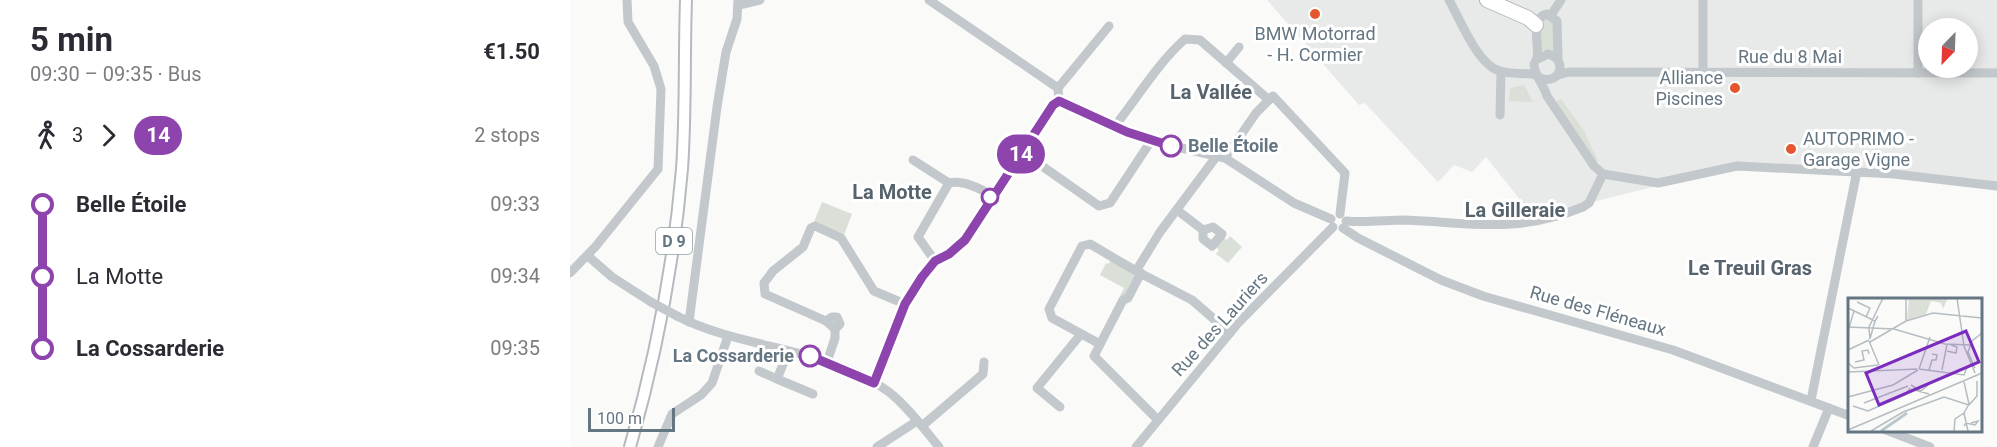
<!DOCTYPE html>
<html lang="en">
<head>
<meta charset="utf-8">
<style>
	:root { --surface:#fff; --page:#f7f7f7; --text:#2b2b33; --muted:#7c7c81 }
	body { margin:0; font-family:Roboto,sans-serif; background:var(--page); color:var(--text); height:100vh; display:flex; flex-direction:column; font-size:22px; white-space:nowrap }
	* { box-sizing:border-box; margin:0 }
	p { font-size:20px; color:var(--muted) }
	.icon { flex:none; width:33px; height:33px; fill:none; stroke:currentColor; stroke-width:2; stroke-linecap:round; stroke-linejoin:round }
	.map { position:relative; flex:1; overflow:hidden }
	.sheet { display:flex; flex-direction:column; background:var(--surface); width:570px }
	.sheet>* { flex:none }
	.badge { padding:0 12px; border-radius:20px; font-size:21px; line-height:39px }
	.needle { width:39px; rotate:203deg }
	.controls { position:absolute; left:1348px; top:18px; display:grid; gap:12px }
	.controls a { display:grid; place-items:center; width:60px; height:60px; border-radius:50%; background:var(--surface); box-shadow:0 3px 15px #0003; font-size:30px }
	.scale { position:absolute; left:18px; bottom:15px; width:87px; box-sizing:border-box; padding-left:6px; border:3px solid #657683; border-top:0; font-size:16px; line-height:21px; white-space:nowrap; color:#657683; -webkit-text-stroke:4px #fff; paint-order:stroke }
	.map>.badge { position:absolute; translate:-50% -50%; box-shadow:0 0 0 3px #fff }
	.legs { display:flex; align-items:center; gap:9px; height:66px; padding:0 30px; font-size:20px }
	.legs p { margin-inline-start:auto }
	.summary { display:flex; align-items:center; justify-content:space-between; height:102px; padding:0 30px }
	h1 { font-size:33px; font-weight:700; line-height:45px }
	ul { padding:0 30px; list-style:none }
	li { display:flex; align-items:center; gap:21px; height:72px; font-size:22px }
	li i { display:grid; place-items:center; width:9px; height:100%; margin:0 8px; background:currentColor }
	li i::after { content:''; width:15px; height:15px; margin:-8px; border:4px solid; border-radius:50%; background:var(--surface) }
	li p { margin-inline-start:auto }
	li:first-child i { background:linear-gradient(#0000 50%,currentColor 0) }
	li:last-child i { background:linear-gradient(currentColor 50%,#0000 0) }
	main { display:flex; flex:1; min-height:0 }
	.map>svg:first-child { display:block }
	.built { fill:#e8e9e9; fill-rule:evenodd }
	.green { fill:#dadfd7 }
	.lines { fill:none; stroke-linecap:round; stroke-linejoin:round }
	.major-casing { stroke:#b5babe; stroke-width:14 }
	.highway-casing { stroke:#b4b9bd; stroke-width:16 }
	.minor { stroke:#c3c8cc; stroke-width:9 }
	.major { stroke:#fff; stroke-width:10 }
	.highway { stroke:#fff; stroke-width:14 }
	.minor-bridge { stroke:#c3c8cc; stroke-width:9 }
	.line-1-casing { stroke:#fff; stroke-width:14 }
	.line-1 { stroke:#8e44ad; stroke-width:9 }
	.poi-dot { fill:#e4572e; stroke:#fff; stroke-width:2 }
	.stop-1-dot { fill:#fff; stroke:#8e44ad; stroke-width:3 }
	.labels { text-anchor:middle; stroke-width:6; stroke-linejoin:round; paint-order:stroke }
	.shield { fill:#fff; stroke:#939fa8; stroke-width:1.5 }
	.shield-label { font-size:16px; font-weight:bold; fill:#657683 }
	.poi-label { font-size:18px; fill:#657683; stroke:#fff }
	.street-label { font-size:18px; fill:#657683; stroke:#fff }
	.stop-label { font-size:18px; font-weight:bold; fill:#657683; stroke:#fff; text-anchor:start }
	.neighbourhood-label { font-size:20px; font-weight:bold; fill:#57646e; stroke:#fff }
	.inset-river { fill:none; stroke:#bbc7cb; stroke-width:3 }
	.inset-road { fill:none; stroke:#b5bdc2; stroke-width:1.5 }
	.view { fill:#7b2cbf; fill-opacity:0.15; stroke:#7b2cbf; stroke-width:3 }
	.inset-edge { fill:none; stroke:#657683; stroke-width:3 }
</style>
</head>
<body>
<main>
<section class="sheet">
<div class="summary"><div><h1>5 min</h1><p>09:30 – 09:35 · Bus</p></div><b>€1.50</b></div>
<div class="legs"><svg class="icon" aria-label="walk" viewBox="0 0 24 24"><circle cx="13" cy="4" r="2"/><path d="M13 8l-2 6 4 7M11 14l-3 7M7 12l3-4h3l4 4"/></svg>3<svg class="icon" aria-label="forward" viewBox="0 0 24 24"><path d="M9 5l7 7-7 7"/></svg><b class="badge" style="background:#8e44ad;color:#fff">14</b><p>2 stops</p></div>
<ul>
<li><i style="color:#8e44ad"></i><b>Belle Étoile</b><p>09:33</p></li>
<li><i style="color:#8e44ad"></i><span>La Motte</span><p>09:34</p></li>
<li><i style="color:#8e44ad"></i><b>La Cossarderie</b><p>09:35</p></li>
</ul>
</section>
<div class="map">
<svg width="1427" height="447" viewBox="0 0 1427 447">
	<rect width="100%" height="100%" fill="#fafaf8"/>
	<!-- built -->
	<path class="built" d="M697 0H1427V186L1167 166 1019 203 967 221 916 157 902 172 884 165 868 182 795 103 789 105ZM1359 28H1398V68H1359Z"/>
	<!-- green -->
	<g class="green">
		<polygon points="976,18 983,21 985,53 977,50 970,52 970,24"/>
		<polygon points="954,85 963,102 939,101 940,88"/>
		<polygon points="991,99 1014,131 1028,161 1026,162 985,102"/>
		<polygon points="252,202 282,214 274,235 244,222"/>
		<polygon points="660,236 672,247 658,263 646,254 649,250 646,247 654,238 657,240"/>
		<polygon points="541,260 565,276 554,297 550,296 554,288 530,275 536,263 538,264"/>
	</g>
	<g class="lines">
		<!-- major casing -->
		<g class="major-casing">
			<path id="major" d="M60 447C86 356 104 264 112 169 116 113 114 56 116 0"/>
		</g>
		<!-- highway casing -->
		<g class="highway-casing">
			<polyline id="highway" points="917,0 958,18 966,25"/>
		</g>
		<!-- minor -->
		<g class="minor">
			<polyline points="359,0 488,88 489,101"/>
			<path d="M879 0C890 19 908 66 930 71 942 75 954 72 967 75"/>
			<polyline points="1348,0 1348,73"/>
			<polyline points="169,5 190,0"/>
			<polyline points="981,15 991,0"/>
			<path d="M967 59C970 45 959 18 977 14L987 21 988 58"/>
			<path d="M966 60 978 54C999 60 990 86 970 78"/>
			<polyline points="656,63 669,47"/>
			<path d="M964 64C964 75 974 85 977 96L1024 166 1033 174 1088 183 1167 166 1324 174 1427 186"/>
			<polyline points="1133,73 1133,0"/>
			<polyline points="988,75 999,72 1427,73"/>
			<polyline points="488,88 539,26"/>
			<polyline points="489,101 515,115 581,141 655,158 724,203 761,219"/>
			<polyline points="930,115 931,72"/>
			<path d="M544 127C568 97 587 64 615 39L630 40 699 100"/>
			<polyline points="452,152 529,206 540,203 581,141"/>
			<polyline points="655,158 686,113 703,96 775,173 770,214"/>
			<polyline points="343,160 379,183"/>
			<polyline points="607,210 633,230 633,239 642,246 652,234 643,227 633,230"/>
			<path d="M776 221C796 223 816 220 836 220 905 223 945 234 1013 207L1019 203 1033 174"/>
			<polyline points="773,228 788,238 871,280 913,296 1103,350 1280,416"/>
			<polyline points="18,256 42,277 81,302"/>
			<path d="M365 261 348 237 379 183C392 180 411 188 421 196"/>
			<polyline points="566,271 622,300 660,333"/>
			<polyline points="0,273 26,246 88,169 91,89 84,66 58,22 57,0"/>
			<polyline points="571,273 558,298 553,300 524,356 588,420"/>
			<path d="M107 316C173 350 259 347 319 392 338 407 354 429 369 447"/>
			<polyline points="256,321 262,317 267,317 270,324 265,329"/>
			<polyline points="119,322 147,107 156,52 167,19 168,0"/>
			<polyline points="530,344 482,318 479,309 512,246 520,244 566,271 590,232 646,157"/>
			<polyline points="218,352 207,379 243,394"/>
			<polyline points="257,362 265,338 265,329 256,321 195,294 194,283 203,271 233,247 241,228 245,226 271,238 304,291 335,304"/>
			<polyline points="189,371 207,379"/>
			<path d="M304 383C319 347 335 287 365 261 374 253 385 250 395 240L483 105 489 101"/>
			<polyline points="1241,400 1287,171"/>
			<polyline points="490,407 467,388 511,334"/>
			<polyline points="352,426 413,374 414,362"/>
			<polyline points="1316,430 1360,447"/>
			<polyline points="88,447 102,414 131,395 142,383 158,336"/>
			<polyline points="307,447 347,421"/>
			<polyline points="566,447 669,322 763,227"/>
			<polyline points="1243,447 1259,408"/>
		</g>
		<!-- major -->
		<use href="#major" class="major"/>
		<!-- highway -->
		<use href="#highway" class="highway"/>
		<!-- minor-bridge -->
		<polyline class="minor-bridge" points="81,302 107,316"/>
	</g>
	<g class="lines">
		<!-- line-1 casing -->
		<g class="line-1-casing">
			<polyline id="line-1" points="240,356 304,383 335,304 352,277 365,261 379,254 395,240 483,105 489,101 557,132 601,146"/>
		</g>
		<!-- line-1 -->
		<use href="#line-1" class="line-1"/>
	</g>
	<!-- markers -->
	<g class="poi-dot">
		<circle cx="745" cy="14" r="6"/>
		<circle cx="1165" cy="88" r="6"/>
		<circle cx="1221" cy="149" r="6"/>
	</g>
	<g class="stop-1-dot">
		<circle cx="601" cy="146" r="10"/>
		<circle cx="420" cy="197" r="8"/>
		<circle cx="240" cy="356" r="10"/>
	</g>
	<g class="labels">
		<!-- shield labels -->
		<rect class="shield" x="86" y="228" width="36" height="26" rx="4.5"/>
		<g class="shield-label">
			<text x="104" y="247">D 9</text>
		</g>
		<!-- poi labels -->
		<g class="poi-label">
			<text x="745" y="40">BMW Motorrad<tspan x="745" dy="21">- H. Cormier</tspan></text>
			<text x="1153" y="84" text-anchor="end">Alliance<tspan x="1153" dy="21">Piscines</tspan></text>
			<text x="1233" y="145" text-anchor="start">AUTOPRIMO -<tspan x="1233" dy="21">Garage Vigne</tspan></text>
		</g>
		<!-- street labels -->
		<g class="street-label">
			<text x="1220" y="63">Rue du 8 Mai</text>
			<text transform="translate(1028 311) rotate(16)" y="6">Rue des Fléneaux</text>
			<text transform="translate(650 324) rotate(-48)" y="6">Rue des Lauriers</text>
		</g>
		<!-- stop labels -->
		<g class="stop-label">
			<text x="618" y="152">Belle Étoile</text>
			<text x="224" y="362" text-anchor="end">La Cossarderie</text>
		</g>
		<!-- neighbourhood labels -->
		<g class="neighbourhood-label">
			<text x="641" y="99">La Vallée</text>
			<text x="322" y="199">La Motte</text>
			<text x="945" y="217">La Gilleraie</text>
			<text x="1180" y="275">Le Treuil Gras</text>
		</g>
	</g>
	<!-- overview -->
	<g transform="translate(1278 298)">
		<rect width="134" height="134" fill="#fafaf8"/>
		<path d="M61 0H100L95 11 93 5 83 3 78 16 59 22Z" fill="#dadfd7"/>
		<path class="inset-river" d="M33 133 59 115"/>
		<path class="inset-road" d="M58 0V23M109 0 116 48 127 75M9 4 22 10 18 19M0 10 27 23 30 18M0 29 46 31 97 46 123 47M20 31 35 0M21 31 22 41 27 23M0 33 6 13M21 43 31 67M22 44 58 23 85 15 134 20M0 52 21 42M99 53 108 55 109 49 103 47M7 64 16 62 14 53 20 52 21 56M0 65 6 70 30 67M127 70 120 54 124 43 134 35M71 71 116 77 119 69M71 71 82 39M81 72 84 62H88L89 57 84 56M94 72 99 46M0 74 69 71M116 84 121 106 116 115 120 133M63 87 73 93 80 87M63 91 81 96M0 99 45 87 70 72M16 105 60 88M121 107 129 98V83M5 108 20 113 57 97 62 90M116 128 118 125 127 127 130 123 123 125M0 132 134 75M23 133 55 114 96 99 121 107M106 133 107 121 116 115"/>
		<path class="view" d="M118 33 131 64 31 107 18 75Z"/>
		<rect width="134" height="134" class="inset-edge"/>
	</g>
</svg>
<div class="controls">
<a><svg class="needle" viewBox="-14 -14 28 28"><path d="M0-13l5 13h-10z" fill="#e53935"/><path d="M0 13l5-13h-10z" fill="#7c7c81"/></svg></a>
</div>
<div class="scale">100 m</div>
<b class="badge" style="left:451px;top:154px;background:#8e44ad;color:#fff">14</b>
</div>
</main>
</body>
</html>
